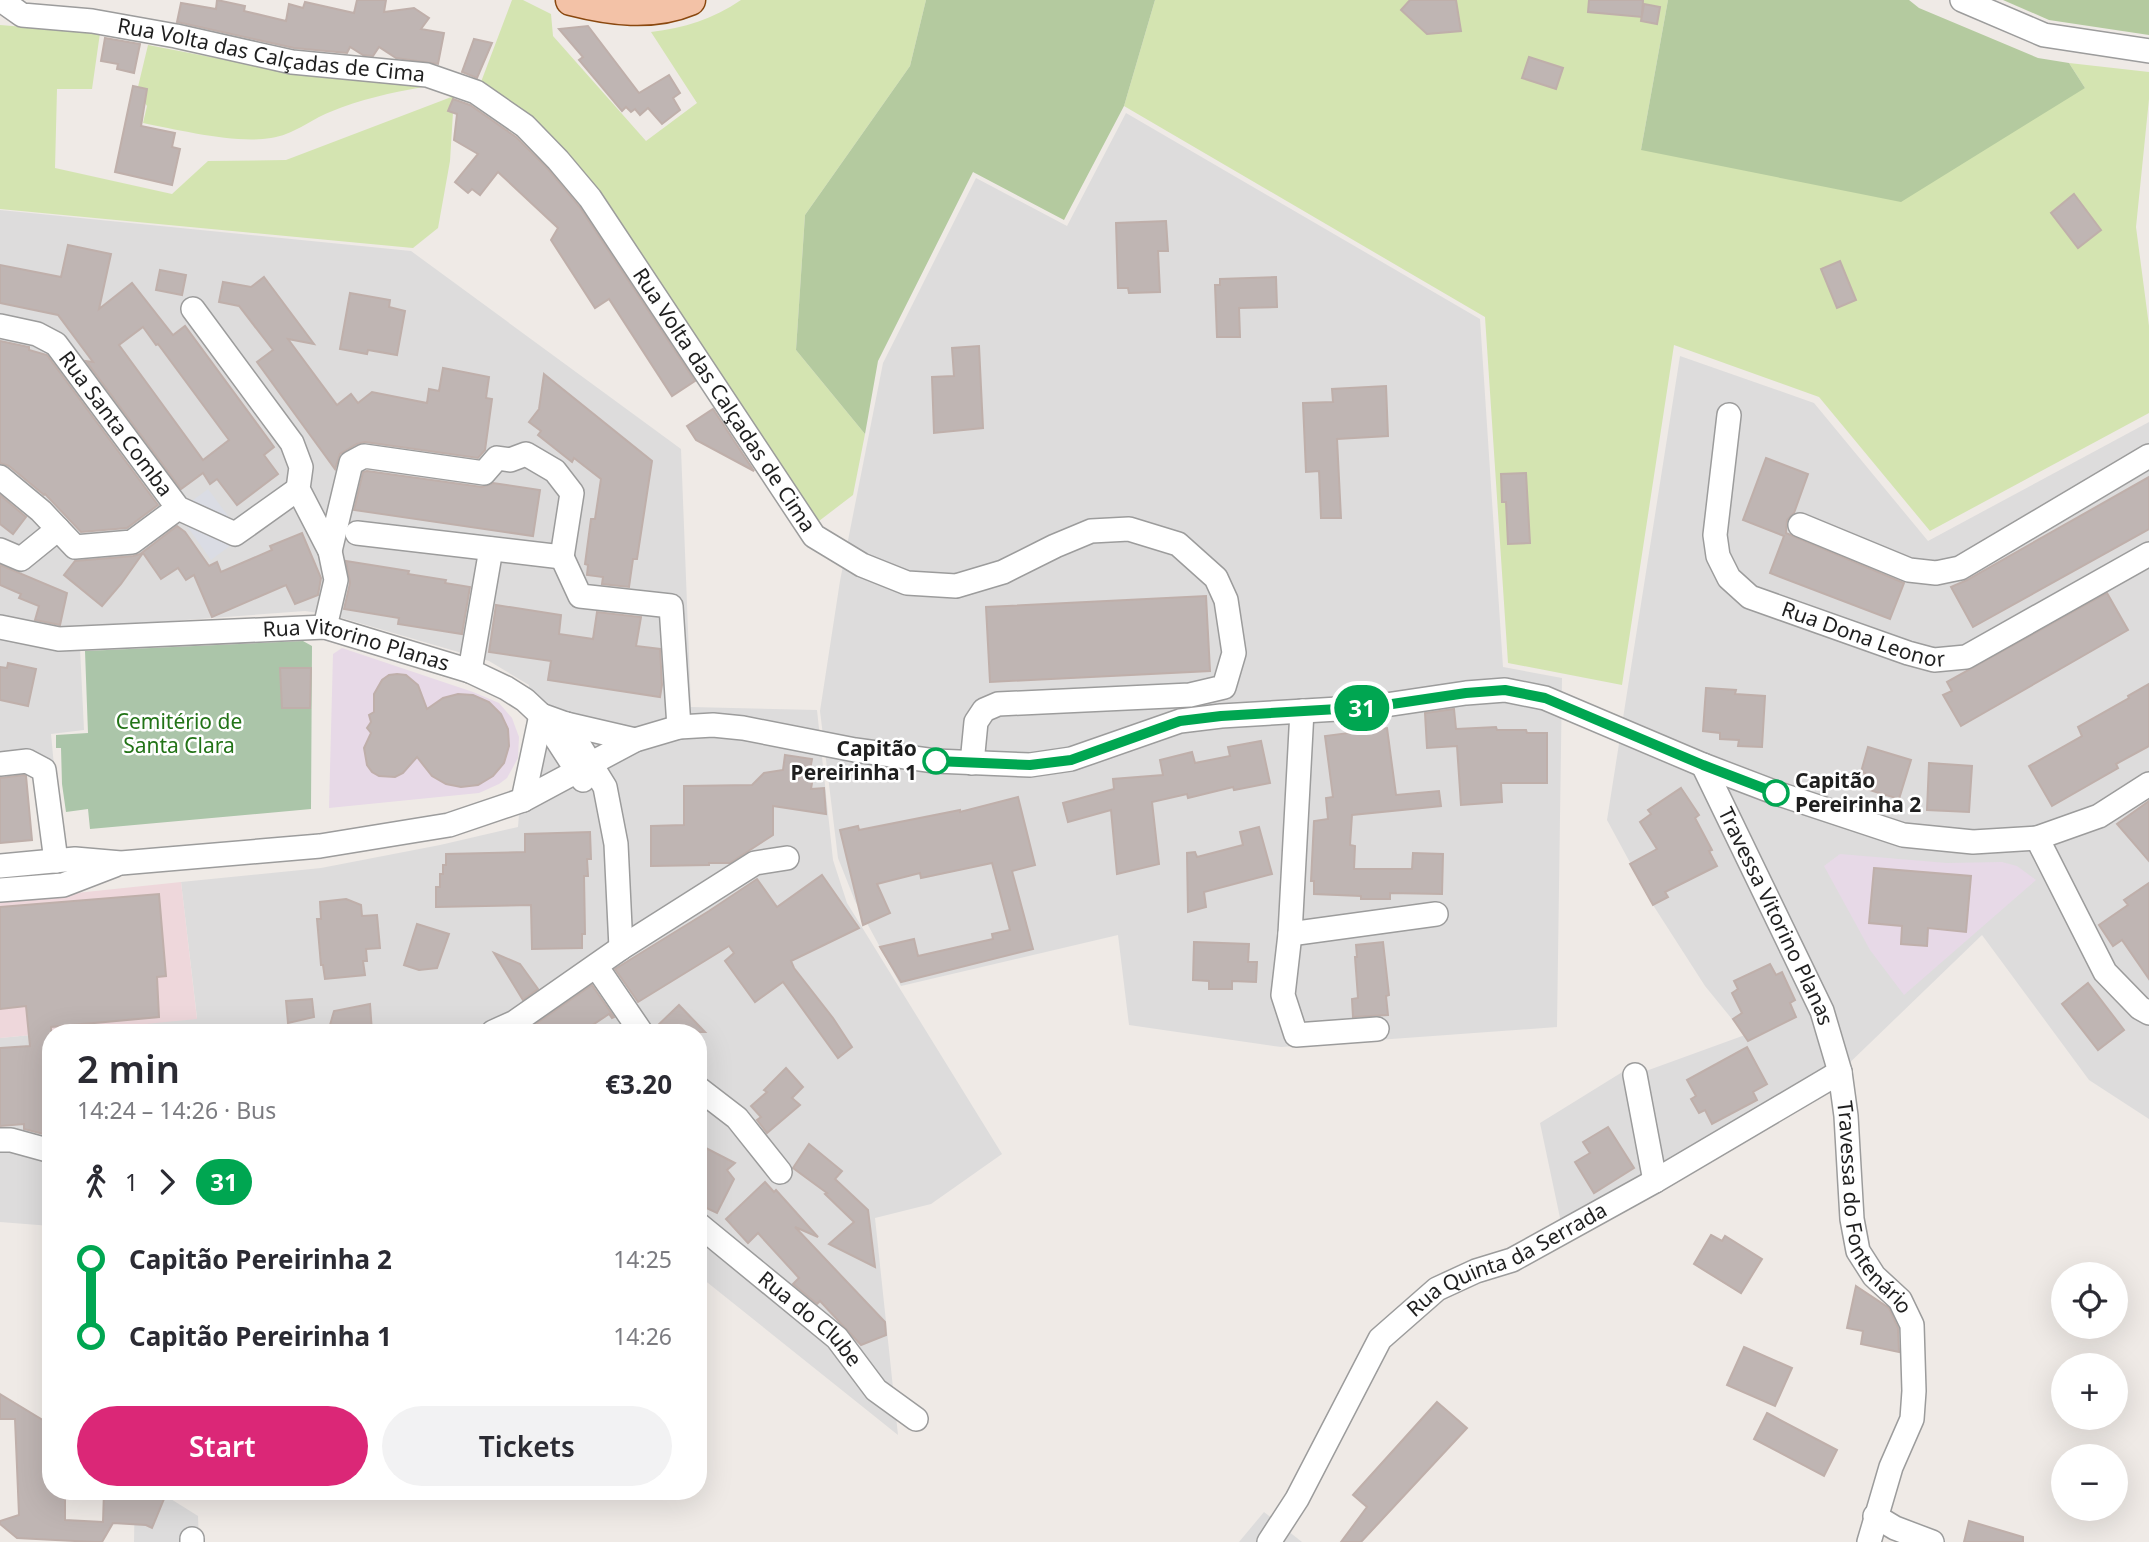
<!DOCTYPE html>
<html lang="en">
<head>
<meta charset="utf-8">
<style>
	:root { --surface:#fff; --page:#f2f2f3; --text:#2b2b33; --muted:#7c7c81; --accent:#db2777 }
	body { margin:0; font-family:"Noto Sans",sans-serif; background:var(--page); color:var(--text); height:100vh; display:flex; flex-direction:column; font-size:26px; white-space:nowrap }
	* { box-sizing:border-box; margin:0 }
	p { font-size:23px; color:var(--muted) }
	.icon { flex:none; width:38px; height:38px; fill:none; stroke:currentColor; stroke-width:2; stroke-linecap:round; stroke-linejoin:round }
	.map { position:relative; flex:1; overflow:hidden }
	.details { position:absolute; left:42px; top:1024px; width:665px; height:476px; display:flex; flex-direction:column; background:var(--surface); border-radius:28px; box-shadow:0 7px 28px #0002 }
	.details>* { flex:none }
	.badge { padding:0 14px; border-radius:23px; font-size:24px; line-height:46px }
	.controls { position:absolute; left:2051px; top:1262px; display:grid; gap:14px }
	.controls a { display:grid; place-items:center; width:77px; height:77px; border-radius:50%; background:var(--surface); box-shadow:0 7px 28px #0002; font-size:35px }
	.map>.badge { position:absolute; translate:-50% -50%; box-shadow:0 0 0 4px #fff }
	.legs { display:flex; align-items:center; gap:10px; height:77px; padding:0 35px; font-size:23px }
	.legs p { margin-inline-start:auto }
	.summary { display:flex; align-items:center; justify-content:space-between; height:119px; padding:0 35px }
	h1 { font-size:38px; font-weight:600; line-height:52px }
	.button { display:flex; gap:14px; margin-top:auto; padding:14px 35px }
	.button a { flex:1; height:80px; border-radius:42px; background:var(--accent); color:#fff; font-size:28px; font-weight:600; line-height:80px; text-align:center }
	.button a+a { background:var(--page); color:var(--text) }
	ul { padding:0 35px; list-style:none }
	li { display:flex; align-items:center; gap:24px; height:77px; font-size:26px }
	li i { display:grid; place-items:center; width:10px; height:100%; margin:0 9px; background:currentColor }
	li i::after { content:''; width:18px; height:18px; margin:-9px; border:5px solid; border-radius:50%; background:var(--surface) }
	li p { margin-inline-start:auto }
	li:first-child i { background:linear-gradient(#0000 50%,currentColor 0) }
	li:last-child i { background:linear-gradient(currentColor 50%,#0000 0) }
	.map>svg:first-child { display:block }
	.residential { fill:#dddcdc }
	.commercial { fill:#eed7db }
	.industrial { fill:#e7d9e7 }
	.grass { fill:#d4e4b1 }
	.forest { fill:#b4ca9f }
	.cemetery { fill:#abc5a9 }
	.plaza { fill:#dadce4 }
	.building { fill:#bfb5b3; stroke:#bfafaa; stroke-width:2; fill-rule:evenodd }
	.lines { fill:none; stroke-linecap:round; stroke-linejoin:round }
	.minor-casing { stroke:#9c9c9c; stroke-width:26 }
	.major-casing { stroke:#8a480f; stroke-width:33 }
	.minor { stroke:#fff; stroke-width:23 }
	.major { stroke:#f3c2a7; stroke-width:30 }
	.line-1-casing { stroke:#fff; stroke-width:16 }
	.line-1 { stroke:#00a651; stroke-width:10 }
	.stop-1-dot { fill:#fff; stroke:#00a651; stroke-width:3.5 }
	.labels { text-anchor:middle; stroke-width:5; stroke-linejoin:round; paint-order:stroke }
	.street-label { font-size:21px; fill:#1f1f1f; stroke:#fff }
	.park-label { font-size:21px; fill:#227317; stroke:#fff }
	.stop-label { font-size:21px; font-weight:bold; fill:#1f1f1f; stroke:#fff; text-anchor:end }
</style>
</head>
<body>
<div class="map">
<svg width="2149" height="1542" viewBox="0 0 2149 1542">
	<rect width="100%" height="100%" fill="#efeae6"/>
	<!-- residential -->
	<g class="residential">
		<polygon points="1126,113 1480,319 1503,667 1562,678 1557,1027 1281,1047 1129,1025 1118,935 901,986 855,901 838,858 820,711 840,581 883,363 976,178 1067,226"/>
		<polygon points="0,210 411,251 681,449 691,707 817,710 833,860 847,903 1002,1154 931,1204 875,1218 898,1435 698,1275 698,1032 57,1032 197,1018 181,882 321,868 440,845 518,827 529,685 489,661 332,615 305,611 79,628 84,730 51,734 54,766 0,771"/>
		<polygon points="1680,356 1814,403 1928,541 2149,422 2149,1119 2089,1080 1982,935 1840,1072 1563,1232 1540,1123 1624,1071 1635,1075 1745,1035 1705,986 1653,905 1607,820"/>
		<polygon points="51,1033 51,1226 0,1222 0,1038"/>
		<polygon points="135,1491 158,1491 198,1516 199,1542 134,1542"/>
		<polygon points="1264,1512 1302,1542 1239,1542"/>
	</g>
	<!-- commercial -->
	<polygon class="commercial" points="181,882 197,1019 0,1038 0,901"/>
	<!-- industrial -->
	<g class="industrial">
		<polygon points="342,648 473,692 499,703 512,718 519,737 518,758 507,778 499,784 479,793 329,808 333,654"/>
		<polygon points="1840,854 1947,863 2002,862 2017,866 2036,880 1904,995 1870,950 1824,866"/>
	</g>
	<!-- grass -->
	<g class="grass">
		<path d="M512 0H523L551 14 553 36 646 141 697 103 651 32C684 28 713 19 741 0H926L910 66 805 215 796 350 865 434 853 495 819 521 567 153 532 117 481 82Z"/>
		<polygon points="1155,0 1668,0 1641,150 2085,88 2069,63 2149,72 2149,99 2136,227 2149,326 2149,413 1930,531 1819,397 1674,345 1622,685 1508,663 1485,317 1124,106"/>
		<polygon points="0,25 100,33 92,89 57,89 55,168 172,194 208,161 286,160 454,96 450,161 438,228 413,248 0,209"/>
		<path d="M148 45 288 72 423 84V87C391 93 360 99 330 112 310 120 293 135 271 138 236 144 179 130 143 123L147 106 137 91Z"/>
	</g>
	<!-- forest -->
	<g class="forest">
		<polygon points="926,0 1155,0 1124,106 1064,220 973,172 878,361 865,434 796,350 805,215 910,66"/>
		<polygon points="1668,0 1909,0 1919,8 2038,58 2069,63 2085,88 1901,202 1641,150"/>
		<polygon points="2003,0 2149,0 2149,35 2049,20"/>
	</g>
	<!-- cemetery -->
	<polygon class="cemetery" points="303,641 312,646 311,809 90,829 88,809 66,812 62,784 61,748 56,748 56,735 88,733 85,651"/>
	<!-- plaza -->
	<polygon class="plaza" points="208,489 243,536 211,560 177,512"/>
	<!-- building -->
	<g class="building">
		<polygon points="217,0 245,6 244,11 286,21 289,4 303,8 305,2 354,13 357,0 386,0 384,12 414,8 429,18 421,29 444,33 438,64 396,58 379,47 373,56 363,55 350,47 347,53 294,48 177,22 181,3 216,9"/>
		<polygon points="1410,0 1456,0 1461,31 1427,34 1401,10"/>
		<polygon points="1589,0 1643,0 1642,17 1588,12"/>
		<polygon points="1644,4 1660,7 1657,24 1641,21"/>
		<polygon points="588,26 639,93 669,75 680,93 673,98 680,110 662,124 648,108 640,115 635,109 631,112 626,107 622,111 579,60 583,57 559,29"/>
		<polygon points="105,38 140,44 134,73 117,69 118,64 101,61"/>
		<polygon points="474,39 492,43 477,78 462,72"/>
		<polygon points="1529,57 1563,68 1556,89 1522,78"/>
		<polygon points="133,86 147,89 141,126 175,133 172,147 180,149 172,185 115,172"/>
		<polygon points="453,99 470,105 516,137 548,169 579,206 695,381 672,396 609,299 595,308 551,240 558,228 498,172 480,195 472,189 468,193 455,182 478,154 454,140 457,114 448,111"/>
		<polygon points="2074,194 2101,230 2078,248 2051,213"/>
		<polygon points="1166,221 1168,251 1158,251 1160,292 1129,293 1128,288 1118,288 1116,223"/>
		<path d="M68 245 111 254 99 309 132 283 173 335 185 326 274 447 264 455 278 474 237 505 217 479 210 484 203 473 181 489 86 361 93 362 58 315 0 303V265L61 277ZM143 327 156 345 158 344 229 440 203 460 119 345Z"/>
		<polygon points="1840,261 1856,300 1837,308 1821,269"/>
		<polygon points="160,270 186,275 182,295 156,290"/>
		<polygon points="264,277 314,344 288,339 337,405 351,394 358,403 372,392 427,403 429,389 439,391 443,368 489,377 486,398 492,399 485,450 478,458 365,442 357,444 340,454 335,469 257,362 273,350 239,306 219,302 223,282 251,287"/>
		<polygon points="1276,277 1277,307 1239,308 1240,337 1217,337 1215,285 1220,285 1220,279"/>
		<polygon points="350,293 390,300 389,307 405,311 397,355 368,350 367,354 340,349"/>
		<polygon points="0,341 29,347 29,350 47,355 158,505 127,528 81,532 45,494 44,495 9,466 0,463"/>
		<polygon points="979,346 983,428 934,433 932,377 954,376 952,348"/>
		<polygon points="544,374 652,461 637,559 633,559 629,587 602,584 603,577 587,575 588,565 585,564 591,519 595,519 601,479 574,458 572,462 538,435 541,431 529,422 539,409"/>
		<polygon points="1386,386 1388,436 1337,439 1341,518 1321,518 1319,471 1306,472 1303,403 1333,402 1332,389"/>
		<polygon points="713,409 754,471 696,440 687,426"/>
		<polygon points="1766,458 1808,474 1794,513 1787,520 1786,533 1904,583 1890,619 1770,573 1784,536 1743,520"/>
		<polygon points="367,471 482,487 493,483 540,490 533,536 354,510 363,472"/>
		<polygon points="1526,473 1530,543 1508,544 1506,502 1502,502 1501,474"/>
		<polygon points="2149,477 2149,529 1973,627 1951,587 1967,580"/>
		<polygon points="0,495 26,517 13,534 0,524"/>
		<polygon points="177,526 185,532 209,566 217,562 221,572 272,550 270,546 302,533 321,578 318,595 295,604 286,585 212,617 194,575 186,580 178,568 161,579 143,553 121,584 102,606 64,575 75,561 133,556 140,554"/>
		<polygon points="346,561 409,571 408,574 446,580 445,583 470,587 462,634 398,624 399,618 344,609 350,583"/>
		<polygon points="0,565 67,593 60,625 35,620 39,606 19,598 21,594 0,585"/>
		<polygon points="2107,593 2128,630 1961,726 1943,695 1952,691 1947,682"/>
		<polygon points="1206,596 1210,671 990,682 986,607"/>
		<polygon points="496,605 561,615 559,634 593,639 597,612 641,617 636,646 660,649 662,685 660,697 548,680 551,661 489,652"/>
		<polygon points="8,663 36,669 28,706 0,700 0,667 7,668"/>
		<polygon points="280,668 311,668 310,708 282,708"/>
		<polygon points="397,674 406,675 418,685 427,709 443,698 458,694 473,695 489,702 501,714 508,729 509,746 504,763 493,776 478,785 461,787 446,784 432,776 417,757 403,773 395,777 379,776 372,772 367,765 364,748 371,733 367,728 371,722 369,715 374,712 374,694 382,680 389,675"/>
		<polygon points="2149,684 2149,746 2116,764 2118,768 2052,806 2029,766 2082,736 2078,727 2129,698 2128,696"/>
		<polygon points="1706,688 1736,690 1735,694 1765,696 1762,747 1738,746 1739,740 1720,739 1720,733 1703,731"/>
		<polygon points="1454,709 1456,729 1496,727 1497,730 1526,730 1527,733 1547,733 1547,783 1501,783 1502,802 1461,805 1457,746 1427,748 1425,713"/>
		<polygon points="1387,728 1396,795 1439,791 1441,806 1352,815 1350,845 1355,846 1354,869 1412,869 1413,853 1443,854 1442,894 1390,893 1390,899 1361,899 1361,896 1314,894 1314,881 1311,881 1314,821 1328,819 1326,798 1333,797 1325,736"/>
		<polygon points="1261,741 1270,783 1234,790 1233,787 1188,798 1187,794 1152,802 1159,864 1117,874 1111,810 1068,822 1063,803 1114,789 1113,779 1163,775 1160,760 1192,752 1195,763 1230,756 1228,747"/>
		<polygon points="1868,747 1911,760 1899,799 1860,787 1865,773 1861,772"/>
		<polygon points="785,755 812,759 810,770 814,771 811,789 824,788 826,814 773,806 773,835 730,863 709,863 709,865 651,866 651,826 684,825 684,786 752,785 764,773 783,770"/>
		<polygon points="1929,763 1972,766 1969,812 1927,810"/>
		<polygon points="24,775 26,776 32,840 0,843 0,778"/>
		<polygon points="1681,788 1699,815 1695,818 1712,850 1709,851 1717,866 1665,892 1668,897 1653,905 1630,864 1657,849 1640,822 1651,814 1648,810"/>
		<polygon points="1018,797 1035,865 1012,871 1033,949 901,982 880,947 914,939 918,956 993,939 992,934 1010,930 992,863 921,878 920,873 877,884 890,913 863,925 840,830 858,826 859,830 960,810 960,812"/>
		<polygon points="2149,801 2149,861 2117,824"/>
		<polygon points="1259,827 1272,874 1204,892 1206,907 1188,912 1187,853 1195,852 1197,857 1243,845 1240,832"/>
		<polygon points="590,832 591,859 587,859 588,876 584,876 585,934 582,934 582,948 532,949 531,905 436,907 436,887 440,887 440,874 443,874 443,865 446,865 446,854 525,852 525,834"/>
		<polygon points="1874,868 1971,876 1966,932 1928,928 1927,946 1901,944 1902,926 1869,923"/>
		<polygon points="822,875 859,928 791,961 794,968 833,1018 852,1047 838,1058 783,982 755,1002 725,961 734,953 729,946 638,1002 615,969 709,911 757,879 777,907"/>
		<polygon points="2149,883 2149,979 2122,940 2113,946 2099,925 2128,905 2124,900"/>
		<polygon points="159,894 166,976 157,977 159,1017 51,1027 51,1136 24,1129 24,1124 0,1126 0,1048 30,1046 26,1006 0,1009 0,907"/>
		<polygon points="346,899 361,905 362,916 377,915 380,948 366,949 367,961 363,961 365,975 325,979 323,965 321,965 317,919 321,919 320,902"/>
		<polygon points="417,924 449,934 437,968 419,970 404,965"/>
		<polygon points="1194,942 1249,944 1248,962 1257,962 1256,982 1232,981 1232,989 1209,989 1209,981 1193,980"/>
		<polygon points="1383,942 1389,995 1386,996 1388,1015 1353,1017 1352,999 1358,998 1355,957 1357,957 1356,945"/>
		<polygon points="494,953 520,964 538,989 523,1000"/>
		<polygon points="1770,964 1776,975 1782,972 1795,1000 1790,1003 1796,1017 1748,1041 1733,1019 1742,1013 1732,993 1738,989 1734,981"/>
		<polygon points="2088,983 2124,1030 2098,1050 2062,1004"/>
		<polygon points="592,985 614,1017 612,1018 609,1014 582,1032 524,1032"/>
		<polygon points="312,999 314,1017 288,1023 286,1001"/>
		<polygon points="370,1004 372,1032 328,1032 334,1011"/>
		<polygon points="679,1005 705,1032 655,1032 654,1029"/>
		<polygon points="1747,1047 1767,1084 1753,1092 1757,1100 1712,1124 1705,1110 1699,1113 1691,1099 1696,1096 1687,1080"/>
		<polygon points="786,1068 803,1087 792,1098 800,1105 767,1133 757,1120 761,1117 751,1106 767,1092 764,1090"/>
		<polygon points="1608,1127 1634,1168 1594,1193 1575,1162 1590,1153 1583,1142"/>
		<polygon points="698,1144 735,1163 727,1170 734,1179 717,1213 698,1204"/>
		<polygon points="809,1144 842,1171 835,1179 868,1210 875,1267 829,1244 854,1222 825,1194 827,1193 793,1168"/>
		<polygon points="765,1182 774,1192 776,1190 818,1237 795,1227 885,1322 886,1335 861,1345 820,1301 817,1304 793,1284 799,1278 758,1233 748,1243 726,1219"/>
		<polygon points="1711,1235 1722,1241 1725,1236 1762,1259 1741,1293 1694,1264"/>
		<polygon points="1856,1286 1889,1308 1898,1328 1899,1352 1861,1344 1863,1331 1847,1328"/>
		<polygon points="1744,1347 1792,1368 1775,1406 1727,1385"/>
		<polygon points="0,1394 51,1425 51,1491 65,1491 65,1520 103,1522 104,1491 152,1491 164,1499 152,1528 146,1525 113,1523 102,1542 94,1542 17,1538 0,1524 0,1521 19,1515 15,1419 0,1419"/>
		<polygon points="1437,1402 1467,1428 1361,1542 1341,1542 1367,1507 1353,1495"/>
		<polygon points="1767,1413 1837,1450 1824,1476 1754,1439"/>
		<polygon points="1969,1521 2023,1537 2023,1542 1964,1542"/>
	</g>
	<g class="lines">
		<!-- minor casing -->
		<g class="minor-casing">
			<g id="minor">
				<path id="s1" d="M1 0 22 15 92 21 176 36 292 62 427 75 476 92 525 126 558 160 590 198 814 536 862 565 907 583 956 586 1003 572 1055 546 1091 531 1129 529 1178 544 1216 578 1226 600 1234 653 1224 687 1190 695 998 704 984 710 976 722 972 763"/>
				<polyline points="1962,0 2044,35 2149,51"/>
				<polyline points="193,309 292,443 301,467 298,489 330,551 336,580 325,627"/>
				<path id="s2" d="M0 326 37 334 56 344 178 508 235 534 298 489"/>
				<path id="s3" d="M1729 415 1715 535 1718 556 1729 578 1750 597 1908 653 1934 660 1966 657 2149 554"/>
				<polyline points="0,477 41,511 75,547 132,542 178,508"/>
				<polyline points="1800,525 1909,570 1936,573 1960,568 2149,456"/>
				<polyline points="357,533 562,557"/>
				<polyline points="0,550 21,559 58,529"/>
				<polyline points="330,551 351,463 364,456 484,473 497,458 510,460 526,454 555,471 572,493 562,557"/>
				<polyline points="562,557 580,596 671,606 679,727"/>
				<path id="s4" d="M0 627 59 639 325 627 470 671 506 688 525 700 541 715 566 724 635 740"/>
				<polyline points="470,671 491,549"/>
				<polyline points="1302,711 1290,934 1283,995 1296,1035 1377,1029"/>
				<polyline points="541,715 583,780"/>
				<polyline points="566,724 605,787 616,844 621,948"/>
				<polyline points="0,764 27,761 44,770 56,861"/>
				<path id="s5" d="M1703 765 1822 1011 1840 1072 1846 1116 1852 1219 1858 1251 1874 1276 1900 1300 1912 1325 1914 1391 1912 1419 1891 1467 1869 1542"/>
				<polyline points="523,800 541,715"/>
				<polyline points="2037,838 2105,972 2140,1008 2149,1013"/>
				<polyline points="0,866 75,859 121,863 320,846 449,825 523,800 635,740 679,727 713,725 743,728 855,750 935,761 1030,765 1071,759 1180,721 1221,716 1372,707 1466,693 1505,690 1545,698 1703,765 1779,794 1903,835 1973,842 2037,838 2099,816 2149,784"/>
				<polyline points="0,890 63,885 115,865"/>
				<polyline points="1290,934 1436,914"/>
				<polyline points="596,966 641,1032"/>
				<polyline points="493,1032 515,1022 621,948 755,863 787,858"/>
				<polyline points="1635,1075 1655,1181"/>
				<polyline points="698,1088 737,1118 780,1172"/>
				<polyline points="0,1140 11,1140 51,1151"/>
				<path id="s6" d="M698 1224 837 1338 876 1390 916 1419"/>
				<polyline points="1875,1516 1895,1528 1932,1542"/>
				<polyline points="192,1539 192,1542"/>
				<path id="s7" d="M1269 1542 1297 1499 1380 1339 1437 1289 1476 1271 1512 1260 1655 1181 1840 1072"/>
			</g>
		</g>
		<!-- major casing -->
		<g class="major-casing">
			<path id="major" d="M571 0C610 10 652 16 690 0"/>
		</g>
		<!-- minor -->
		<use href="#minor" class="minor"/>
		<!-- major -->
		<use href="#major" class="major"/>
	</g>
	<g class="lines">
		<!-- line-1 casing -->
		<g class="line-1-casing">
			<polyline id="line-1" points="936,761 1030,765 1071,760 1180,721 1221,716 1372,707 1466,693 1505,690 1545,698 1703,765 1776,793"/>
		</g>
		<!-- line-1 -->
		<use href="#line-1" class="line-1"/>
	</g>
	<!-- markers -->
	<g class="stop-1-dot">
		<circle cx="936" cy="761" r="12"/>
		<circle cx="1776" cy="793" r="12"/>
	</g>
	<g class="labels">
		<!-- street labels -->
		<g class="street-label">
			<text dy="7" stroke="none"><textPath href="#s1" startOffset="278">Rua Volta das Calçadas de Cima</textPath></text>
			<text dy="7" stroke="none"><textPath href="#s1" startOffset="887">Rua Volta das Calçadas de Cima</textPath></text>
			<text dy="7" stroke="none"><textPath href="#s2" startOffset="159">Rua Santa Comba</textPath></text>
			<text dy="7" stroke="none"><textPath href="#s3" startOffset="315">Rua Dona Leonor</textPath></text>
			<text dy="7" stroke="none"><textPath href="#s4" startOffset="360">Rua Vitorino Planas</textPath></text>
			<text dy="7" stroke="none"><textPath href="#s5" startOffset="168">Travessa Vitorino Planas</textPath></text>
			<text dy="7" stroke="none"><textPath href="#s5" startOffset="481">Travessa do Fontenário</textPath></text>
			<text dy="7" stroke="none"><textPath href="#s7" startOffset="383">Rua Quinta da Serrada</textPath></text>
			<text dy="7" stroke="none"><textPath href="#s6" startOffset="147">Rua do Clube</textPath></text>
		</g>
		<!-- park labels -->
		<g class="park-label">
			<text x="179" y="729">Cemitério de<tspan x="179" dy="24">Santa Clara</tspan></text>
		</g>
		<!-- stop labels -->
		<g class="stop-label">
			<text x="917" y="756">Capitão<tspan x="917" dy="24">Pereirinha 1</tspan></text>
			<text x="1795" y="788" text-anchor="start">Capitão<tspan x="1795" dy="24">Pereirinha 2</tspan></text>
		</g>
	</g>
</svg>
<div class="controls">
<a><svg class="icon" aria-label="locate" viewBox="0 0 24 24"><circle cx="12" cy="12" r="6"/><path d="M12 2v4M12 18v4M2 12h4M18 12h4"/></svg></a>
<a>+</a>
<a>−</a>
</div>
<b class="badge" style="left:1362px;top:708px;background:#00a651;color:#fff">31</b>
<section class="details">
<div class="summary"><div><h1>2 min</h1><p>14:24 – 14:26 · Bus</p></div><b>€3.20</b></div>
<div class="legs"><svg class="icon" aria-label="walk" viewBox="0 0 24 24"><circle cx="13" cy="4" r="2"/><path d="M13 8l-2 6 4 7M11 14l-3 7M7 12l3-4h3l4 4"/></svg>1<svg class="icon" aria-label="forward" viewBox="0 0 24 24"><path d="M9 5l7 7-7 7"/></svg><b class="badge" style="background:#00a651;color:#fff">31</b></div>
<ul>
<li><i style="color:#00a651"></i><b>Capitão Pereirinha 2</b><p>14:25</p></li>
<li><i style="color:#00a651"></i><b>Capitão Pereirinha 1</b><p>14:26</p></li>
</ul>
<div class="button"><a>Start</a><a>Tickets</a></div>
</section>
</div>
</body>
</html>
